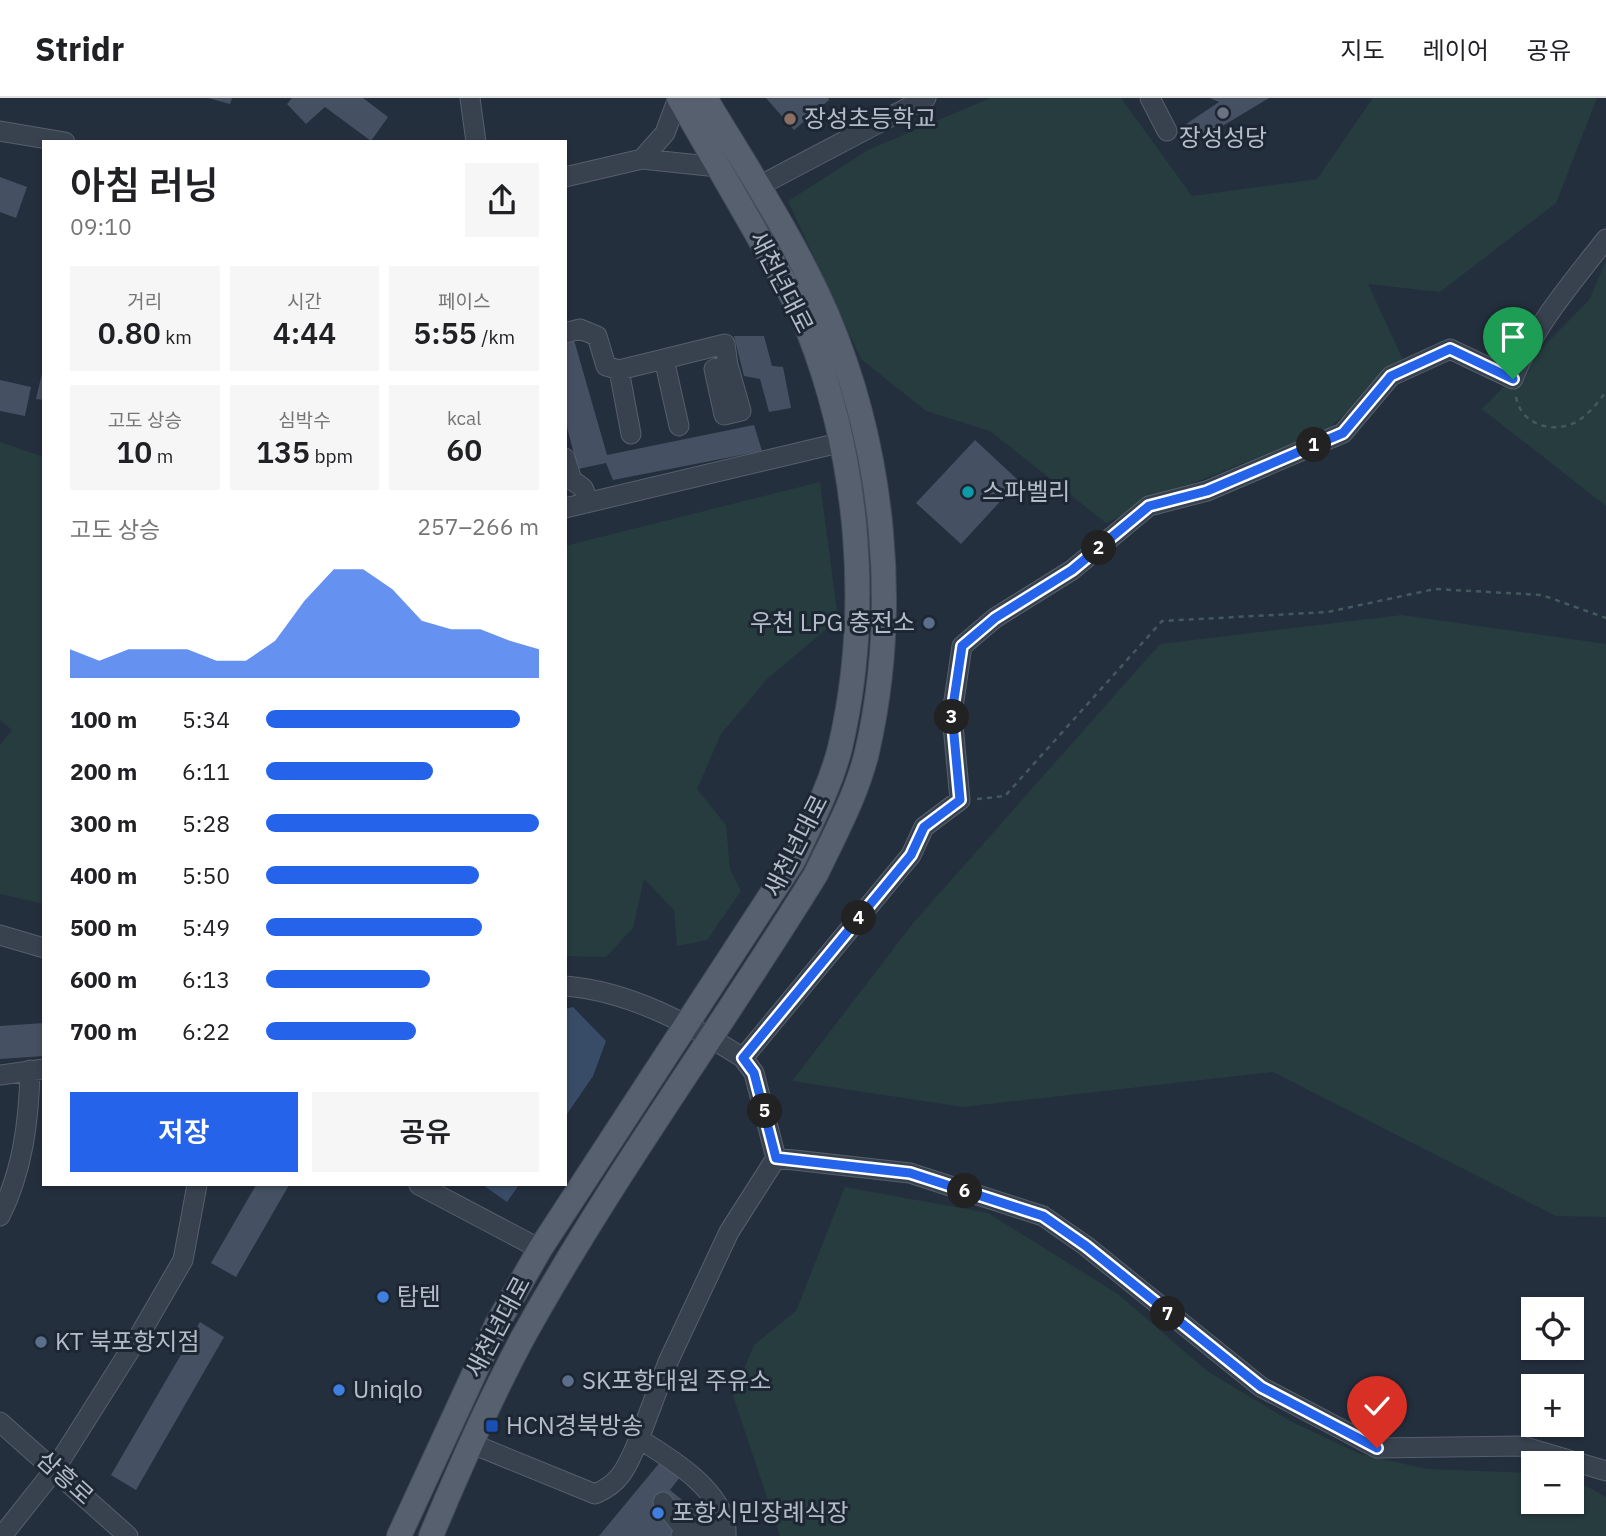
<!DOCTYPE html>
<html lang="ko">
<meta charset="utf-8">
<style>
:root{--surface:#fff;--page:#f6f6f6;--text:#202124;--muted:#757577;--line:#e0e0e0;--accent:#2563eb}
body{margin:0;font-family:"IBM Plex Sans","Noto Sans KR",sans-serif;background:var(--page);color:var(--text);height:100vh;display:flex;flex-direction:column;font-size:26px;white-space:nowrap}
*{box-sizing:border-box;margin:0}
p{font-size:23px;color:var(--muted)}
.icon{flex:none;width:38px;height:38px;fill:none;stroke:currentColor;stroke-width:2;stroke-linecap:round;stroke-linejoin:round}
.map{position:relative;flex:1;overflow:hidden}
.side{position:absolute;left:42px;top:42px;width:525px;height:1046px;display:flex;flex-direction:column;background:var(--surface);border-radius:0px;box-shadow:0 2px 5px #0004}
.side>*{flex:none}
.controls{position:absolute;left:1521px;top:1199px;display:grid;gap:14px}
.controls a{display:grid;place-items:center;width:63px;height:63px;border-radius:0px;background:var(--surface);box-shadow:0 2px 5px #0004;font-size:35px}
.pin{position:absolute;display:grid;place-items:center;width:60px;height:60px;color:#fff;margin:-72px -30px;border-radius:50% 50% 50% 0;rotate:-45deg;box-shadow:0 0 7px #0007}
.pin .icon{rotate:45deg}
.km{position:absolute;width:35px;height:35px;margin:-18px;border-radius:50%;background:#222;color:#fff;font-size:19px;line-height:35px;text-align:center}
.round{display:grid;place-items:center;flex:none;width:74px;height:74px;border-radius:0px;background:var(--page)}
.overview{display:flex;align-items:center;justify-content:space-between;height:119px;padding:0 28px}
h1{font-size:38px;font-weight:600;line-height:52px}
.stats{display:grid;grid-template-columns:repeat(3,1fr);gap:10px;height:119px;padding:7px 28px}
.stats div{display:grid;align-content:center;border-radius:0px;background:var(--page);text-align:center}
.stats b{font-size:30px;font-weight:600}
.stats small{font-size:19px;font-weight:400}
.stats p{font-size:19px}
.chart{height:196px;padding:14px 28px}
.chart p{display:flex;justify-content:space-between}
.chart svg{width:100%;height:126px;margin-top:7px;fill:var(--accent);opacity:.7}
.primary-button{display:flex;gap:14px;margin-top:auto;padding:14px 28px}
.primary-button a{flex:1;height:80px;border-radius:0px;background:var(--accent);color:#fff;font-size:28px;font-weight:600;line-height:80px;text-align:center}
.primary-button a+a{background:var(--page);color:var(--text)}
ul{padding:0 28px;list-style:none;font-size:23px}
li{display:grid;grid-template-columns:112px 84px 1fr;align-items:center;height:52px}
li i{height:18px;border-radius:9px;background:var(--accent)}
header{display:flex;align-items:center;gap:42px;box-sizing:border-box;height:98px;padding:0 35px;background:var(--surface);border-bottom:2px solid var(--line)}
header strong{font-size:33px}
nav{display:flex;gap:38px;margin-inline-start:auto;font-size:24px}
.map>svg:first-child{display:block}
</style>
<header>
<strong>Stridr</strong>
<nav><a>지도</a><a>레이어</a><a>공유</a></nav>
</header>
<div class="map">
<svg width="1606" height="1438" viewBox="0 0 1606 1438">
<rect width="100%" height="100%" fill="#242f3e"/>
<path fill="#263c3f" d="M 990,0 L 1121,0 L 1192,98 L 1317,81 L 1373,0 L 1597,0 L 1556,105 L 1440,194 L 1368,186 L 1404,264 L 1328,331 L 1191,386 L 1106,425 L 990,333 L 926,313 L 861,261 L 788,103 L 868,52 Z
M 1606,163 L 1606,408 L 1482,311 L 1589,202 Z
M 0,344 L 44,359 L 44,806 L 0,796 L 0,647 L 12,632 L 0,622 Z
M 820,384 L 838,521 L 767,581 L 721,636 L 697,691 L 726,727 L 730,771 L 741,793 L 707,842 L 677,848 L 674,812 L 644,781 L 633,830 L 606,859 L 565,858 L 565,448 Z
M 1402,517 L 1606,546 L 1606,1119 L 1556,1118 L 1273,974 L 963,1009 L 792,983 L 914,824 L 1160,546 Z
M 845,1089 L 988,1115 L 1118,1196 L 1207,1273 L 1290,1323 L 1360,1356 L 1427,1371 L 1533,1375 L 1533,1404 L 1572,1404 L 1572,1380 L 1606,1399 L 1606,1438 L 780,1438 L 733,1298 L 754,1247 L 796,1213 Z"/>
<path fill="#394c67" d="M 573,909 L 606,943 L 593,978 L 565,1019 L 565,911 Z
M 483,1087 L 519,1087 L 507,1104 Z"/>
<path fill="#455162" d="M 208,0 L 232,0 L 230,6 Z
M 292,0 L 363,0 L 388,19 L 371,43 L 325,9 L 306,26 L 287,6 Z
M 766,0 L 828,0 L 829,2 L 794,32 Z
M 1210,0 L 1269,0 L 1196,44 L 1186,26 L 1219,4 Z
M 0,79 L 27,89 L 16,120 L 0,114 Z
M 734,238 L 764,238 L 772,268 L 783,269 L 791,310 L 769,314 L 760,281 L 744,278 Z
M 574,242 L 607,357 L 754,327 L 762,353 L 613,382 L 606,365 L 578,371 L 565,322 L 565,245 Z
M 43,271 L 44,272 L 44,302 L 36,301 Z
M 0,282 L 31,289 L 25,318 L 0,313 Z
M 975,342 L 1019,383 L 961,446 L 916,405 Z
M 44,925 L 44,958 L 0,961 L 0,928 Z
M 256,1087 L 289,1087 L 236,1179 L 211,1165 Z
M 200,1224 L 224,1239 L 136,1392 L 111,1377 Z
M 661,1363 L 680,1379 L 670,1392 L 726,1438 L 599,1438 Z"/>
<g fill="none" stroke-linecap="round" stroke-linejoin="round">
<g stroke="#565f6c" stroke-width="21">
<path id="minor" d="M 470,0 L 476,44
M 1150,0 L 1167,33
M 0,33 L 65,44
M 642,61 L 665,35 L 678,0
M 565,79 L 642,61 L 718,69
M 759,88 L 926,0
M 565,235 L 580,231 L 597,238 L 606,268 L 619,272 L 631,336
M 664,261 L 725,246 L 728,267 L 714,271 L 724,317 L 741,313 L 728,267
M 619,272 L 664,261 L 679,328
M 565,360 L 572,382 L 583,390 L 589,404
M 565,410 L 839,345
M 0,837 L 44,850
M 565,888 C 629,893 690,926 743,960 L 911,757 L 924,729 L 960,702 L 952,616 L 962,548 L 995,520 L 1072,472 L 1149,408 L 1207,393 L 1343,335 L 1391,278 L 1450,251 L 1513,281 C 1531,232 1574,182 1606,141
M 743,960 L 754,975 L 776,1060 L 910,1075 L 1043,1118 L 1086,1148 L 1261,1289 L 1377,1350 L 1522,1348 L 1606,1373
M 0,977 L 44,971
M 419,1087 L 540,1151
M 0,1118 C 23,1072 29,1022 30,972
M 0,1324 L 128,1438
M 639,1341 L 668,1264 L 729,1134 L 776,1060
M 470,1345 L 595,1396 C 622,1385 628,1366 639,1341 C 670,1360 729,1395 726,1438
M 663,1404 L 685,1433
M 2,1438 L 55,1371 L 139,1238 L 183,1162 L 197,1087
M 681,1438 L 685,1433 L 712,1431 L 723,1438"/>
</g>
<g stroke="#414a57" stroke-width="26">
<path id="major" d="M 399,1438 L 497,1226 L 540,1151 L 793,763 C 810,727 830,689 840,650 C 872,514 859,362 808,232 C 795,199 775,169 758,138 C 732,92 705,46 679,0
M 431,1438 C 459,1371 488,1305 522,1241 C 611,1080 720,932 816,776 C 835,736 857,696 867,654 C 900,510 884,351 827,217 C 794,141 747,70 705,0"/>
</g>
<path stroke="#44595c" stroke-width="2.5" stroke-dasharray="5 5" stroke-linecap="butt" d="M 1516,299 C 1521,327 1554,337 1578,323 C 1589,316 1598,304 1606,294
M 977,701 L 1005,698 L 1162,523 L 1328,514 L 1435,491 L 1542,497 L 1606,520"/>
<use href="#minor" stroke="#38414e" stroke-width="19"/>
<use href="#major" stroke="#56606e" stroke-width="24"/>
</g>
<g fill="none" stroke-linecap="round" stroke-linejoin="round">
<g stroke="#fff" stroke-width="14">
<path id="route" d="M 1377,1350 L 1261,1289 L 1086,1148 L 1043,1118 L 910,1075 L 776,1060 L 754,975 L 743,960 L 911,757 L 924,729 L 960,702 L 952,615 L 962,548 L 995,520 L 1072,472 L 1149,408 L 1207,393 L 1343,335 L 1391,278 L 1450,251 L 1513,281"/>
</g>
<use href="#route" stroke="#2563eb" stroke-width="9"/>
</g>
<circle fill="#6b7280" stroke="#1d2633" stroke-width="2.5" cx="1223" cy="15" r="7"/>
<circle fill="#8d6e63" stroke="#1d2633" stroke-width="2.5" cx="790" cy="21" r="7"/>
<circle fill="#0f9aa8" stroke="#1d2633" stroke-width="2.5" cx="968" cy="394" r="7"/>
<g fill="#5c6f8a" stroke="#1d2633" stroke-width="2.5">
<circle cx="929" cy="525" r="7"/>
<circle cx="41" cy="1244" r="7"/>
<circle cx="568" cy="1283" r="7"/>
</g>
<g fill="#3f7fe0" stroke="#1d2633" stroke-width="2.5">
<circle cx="383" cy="1199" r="7"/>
<circle cx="339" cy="1292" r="7"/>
<circle cx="658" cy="1415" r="7"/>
</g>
<rect fill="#1a4fb4" stroke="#1d2633" stroke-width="2.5" x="485" y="1321" width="14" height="14" rx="3.5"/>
<g text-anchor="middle" stroke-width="6" stroke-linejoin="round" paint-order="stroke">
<g font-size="24" fill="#b4bcc9" stroke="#1d2633" text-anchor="start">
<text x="804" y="29">장성초등학교</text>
<text x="1223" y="48" text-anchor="middle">장성성당</text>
<text x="982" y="402">스파벨리</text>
<text x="915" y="533" text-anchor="end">우천 LPG 충전소</text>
<text x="397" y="1207">탑텐</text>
<text x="55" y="1252">KT 북포항지점</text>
<text x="582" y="1291">SK포항대원 주유소</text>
<text x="353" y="1300">Uniqlo</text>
<text x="506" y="1336">HCN경북방송</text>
<text x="672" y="1423">포항시민장례식장</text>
</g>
<g font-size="24" fill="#b4bcc9" stroke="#1d2633">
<text transform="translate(781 184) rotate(63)" y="8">새천년대로</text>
<text transform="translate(796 748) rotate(-63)" y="8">새천년대로</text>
<text transform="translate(498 1229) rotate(-62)" y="8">새천년대로</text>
<text transform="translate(65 1380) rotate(42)" y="8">삼흥로</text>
</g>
</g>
</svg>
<div class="controls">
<a><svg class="icon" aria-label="locate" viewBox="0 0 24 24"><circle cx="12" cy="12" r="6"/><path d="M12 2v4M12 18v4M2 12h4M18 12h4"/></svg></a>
<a>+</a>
<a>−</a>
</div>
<div class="pin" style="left:1513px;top:281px;background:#1e9e55"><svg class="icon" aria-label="arrive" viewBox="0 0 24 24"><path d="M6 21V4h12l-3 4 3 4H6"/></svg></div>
<div class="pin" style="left:1377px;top:1350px;background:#d93025"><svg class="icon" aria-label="check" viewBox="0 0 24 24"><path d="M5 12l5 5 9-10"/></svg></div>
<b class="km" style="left:1314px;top:347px">1</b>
<b class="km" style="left:1099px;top:450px">2</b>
<b class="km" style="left:952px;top:619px">3</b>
<b class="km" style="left:859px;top:820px">4</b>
<b class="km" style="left:765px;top:1013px">5</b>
<b class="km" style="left:965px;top:1093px">6</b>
<b class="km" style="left:1168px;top:1216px">7</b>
<section class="side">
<div class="overview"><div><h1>아침 러닝</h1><p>09:10</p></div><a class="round"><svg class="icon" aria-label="share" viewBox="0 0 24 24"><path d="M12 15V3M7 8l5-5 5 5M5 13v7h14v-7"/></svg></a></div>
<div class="stats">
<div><p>거리</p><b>0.80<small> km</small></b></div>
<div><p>시간</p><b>4:44</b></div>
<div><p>페이스</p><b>5:55<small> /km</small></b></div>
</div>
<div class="stats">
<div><p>고도 상승</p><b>10<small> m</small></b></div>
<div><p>심박수</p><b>135<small> bpm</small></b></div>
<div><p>kcal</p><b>60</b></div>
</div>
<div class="chart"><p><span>고도 상승</span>257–266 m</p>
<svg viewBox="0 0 160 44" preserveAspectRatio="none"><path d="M0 44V34L10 38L20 34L30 34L40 34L50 38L60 38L70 31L80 17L90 6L100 6L110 13L120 24L130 27L140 27L150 31L160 34V44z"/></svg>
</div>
<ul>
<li><b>100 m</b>5:34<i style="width:93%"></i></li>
<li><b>200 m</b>6:11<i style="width:61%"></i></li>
<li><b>300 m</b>5:28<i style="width:100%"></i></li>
<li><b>400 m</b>5:50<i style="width:78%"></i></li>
<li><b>500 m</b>5:49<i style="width:79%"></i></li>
<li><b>600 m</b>6:13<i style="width:60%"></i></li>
<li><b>700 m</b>6:22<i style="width:55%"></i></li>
</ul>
<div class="primary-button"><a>저장</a><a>공유</a></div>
</section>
</div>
